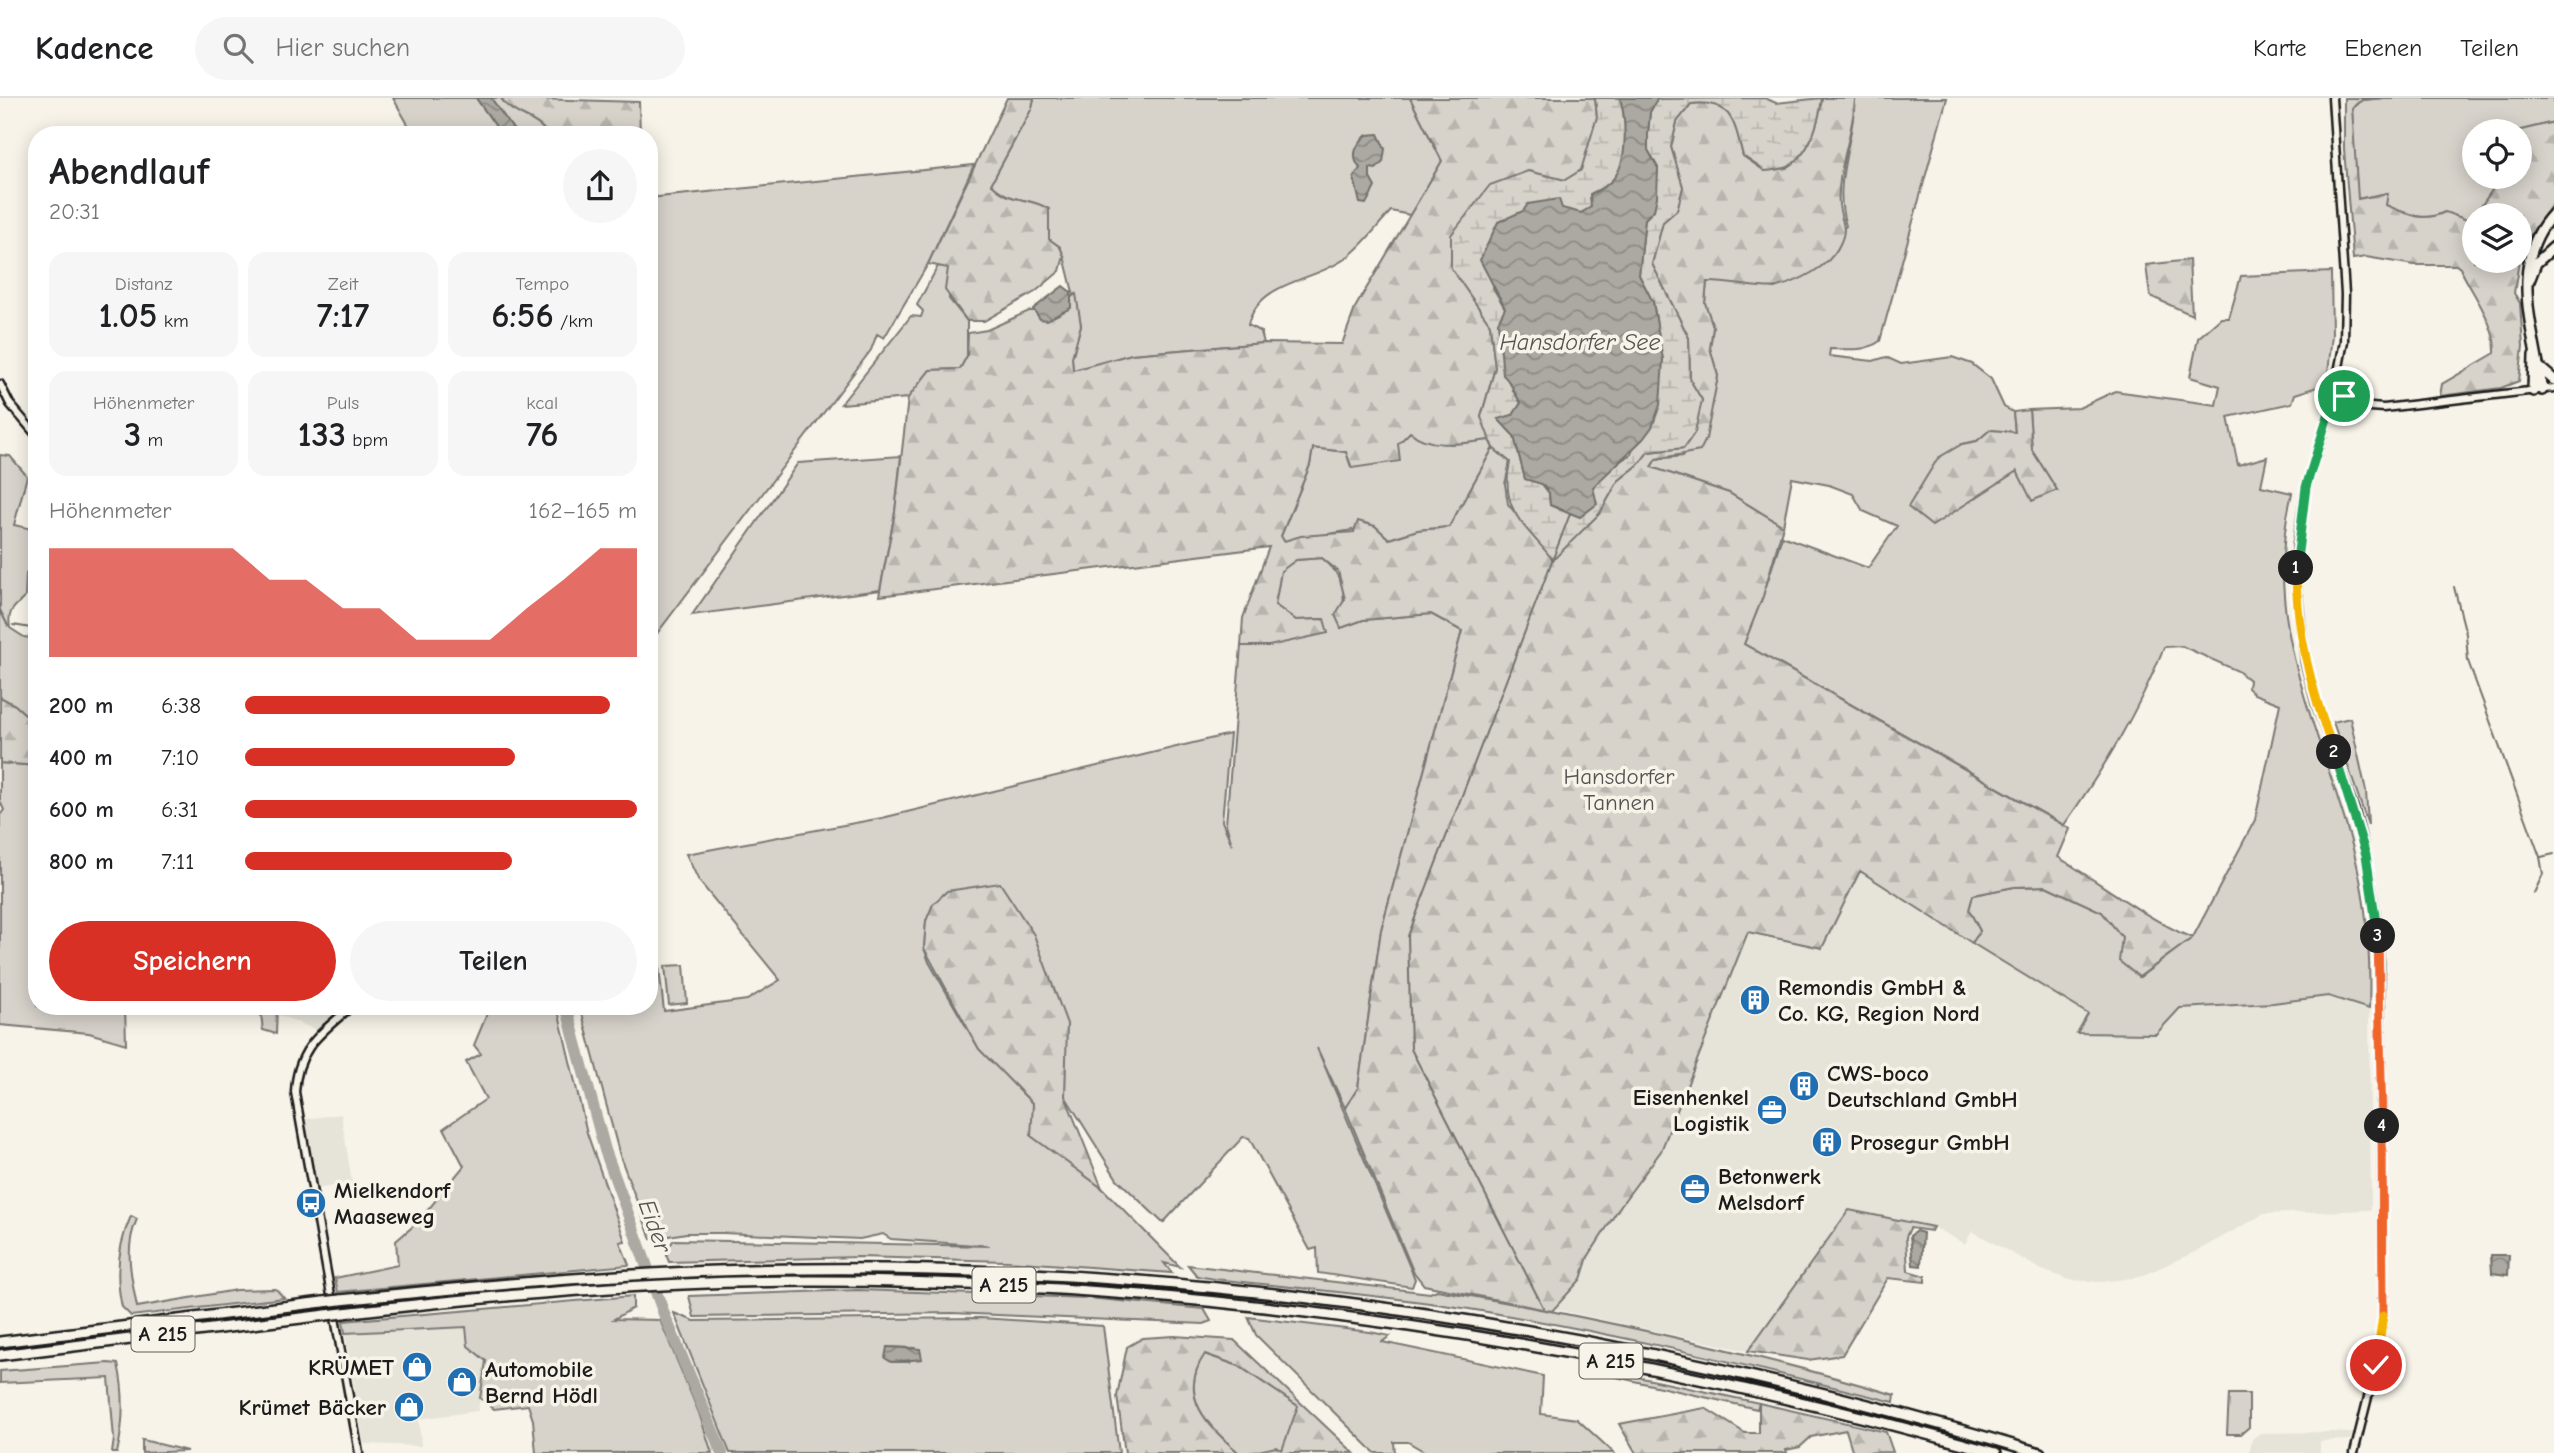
<!DOCTYPE html>
<html lang="de">
<meta charset="utf-8">
<style>
:root{--surface:#fff;--page:#f6f6f6;--text:#202124;--muted:#757577;--line:#e0e0e0;--accent:#d93025}
body{margin:0;font-family:"Comic Neue",sans-serif;background:var(--page);color:var(--text);height:100vh;display:flex;flex-direction:column;font-size:26px;white-space:nowrap}
*{box-sizing:border-box;margin:0}
p{font-size:23px;color:var(--muted)}
.icon{flex:none;width:38px;height:38px;fill:none;stroke:currentColor;stroke-width:2;stroke-linecap:round;stroke-linejoin:round}
.map{position:relative;flex:1;overflow:hidden}
.panel{position:absolute;left:28px;top:28px;width:630px;height:889px;display:flex;flex-direction:column;background:var(--surface);border-radius:28px;box-shadow:0 4px 18px #0003}
.panel>*{flex:none}
.buttons{position:absolute;left:2462px;top:21px;display:grid;gap:14px}
.buttons a{display:grid;place-items:center;width:70px;height:70px;border-radius:50%;background:var(--surface);box-shadow:0 4px 18px #0003;font-size:35px}
.pin{position:absolute;display:grid;place-items:center;width:60px;height:60px;color:#fff;margin:-30px;border:4px solid #fff;border-radius:50%;box-shadow:0 2px 7px #0007}
.km{position:absolute;width:35px;height:35px;margin:-18px;border-radius:50%;background:#222;color:#fff;font-size:19px;line-height:35px;text-align:center}
.round{display:grid;place-items:center;flex:none;width:74px;height:74px;border-radius:37px;background:var(--page)}
.overview{display:flex;align-items:center;justify-content:space-between;height:119px;padding:0 21px}
h1{font-size:38px;font-weight:600;line-height:52px}
.figures{display:grid;grid-template-columns:repeat(3,1fr);gap:10px;height:119px;padding:7px 21px}
.figures div{display:grid;align-content:center;border-radius:18px;background:var(--page);text-align:center}
.figures b{font-size:35px;font-weight:600}
.figures small{font-size:19px;font-weight:400}
.figures p{font-size:19px}
.chart{height:196px;padding:14px 21px}
.chart p{display:flex;justify-content:space-between}
.chart svg{width:100%;height:126px;margin-top:7px;fill:var(--accent);opacity:.7}
.cta{display:flex;gap:14px;margin-top:auto;padding:14px 21px}
.cta a{flex:1;height:80px;border-radius:42px;background:var(--accent);color:#fff;font-size:28px;font-weight:600;line-height:80px;text-align:center}
.cta a+a{background:var(--page);color:var(--text)}
ul{padding:0 21px;list-style:none;font-size:23px}
li{display:grid;grid-template-columns:112px 84px 1fr;align-items:center;height:52px}
li i{height:18px;border-radius:9px;background:var(--accent)}
header{display:flex;align-items:center;gap:42px;box-sizing:border-box;height:98px;padding:0 35px;background:var(--surface);border-bottom:2px solid var(--line)}
header strong{font-size:33px}
nav{display:flex;gap:38px;margin-inline-start:auto;font-size:24px}
.search{width:490px;height:63px;background:var(--page);display:flex;align-items:center;gap:18px;box-sizing:border-box;padding:0 24px;border-radius:38px;color:var(--muted);font-size:26px}
.map>svg:first-child{display:block}
</style>
<header>
<strong>Kadence</strong>
<div class="search"><svg class="icon" aria-label="search" viewBox="0 0 24 24"><circle cx="10" cy="10" r="6"/><path d="M15 15l6 6"/></svg>Hier suchen</div>
<nav><a>Karte</a><a>Ebenen</a><a>Teilen</a></nav>
</header>
<div class="map">
<svg width="2554" height="1355" viewBox="0 0 2554 1355">
<defs>
<pattern id="forest-firs" width="22" height="20" patternUnits="userSpaceOnUse" patternTransform="scale(1.75)"><rect width="22" height="20" fill="#d7d3cb"/><path d="M5 1l3.5 6h-7zM16 11l3.5 6h-7z" fill="#b8b5ae"/></pattern>
<pattern id="wetland-marsh" width="20" height="14" patternUnits="userSpaceOnUse" patternTransform="scale(1.75)"><rect width="20" height="14" fill="#d7d3cb"/><path d="M1 5h8M5 5V1M11 12h8M15 12V8" fill="none" stroke="#b8b5ae"/></pattern>
<pattern id="water-waves" width="16" height="10" patternUnits="userSpaceOnUse" patternTransform="scale(1.75)"><rect width="16" height="10" fill="#aca9a2"/><path d="M0 5q4-4 8 0t8 0" fill="none" stroke="#8b8983"/></pattern>
</defs>
<rect width="100%" height="100%" fill="#f7f3e8"/>
<filter id="ink" filterUnits="userSpaceOnUse"><feTurbulence type="fractalNoise" baseFrequency=".0143" numOctaves="2"/><feDisplacementMap in="SourceGraphic" scale="14" xChannelSelector="R" yChannelSelector="G"/><feConvolveMatrix kernelMatrix="1 2 1 2 8 2 1 2 1" color-interpolation-filters="sRGB"/></filter>
<g filter="url(#ink)">
<path fill="#e6e3d9" d="M 1860,773 L 2089,916 L 2078,935 L 2156,936 L 2180,910 L 2273,905 L 2328,898 L 2369,911 L 2371,1112 L 2264,1116 L 2197,1153 L 2139,1179 L 2102,1184 L 2070,1182 L 2042,1172 L 1972,1133 L 1965,1146 L 1933,1129 L 1849,1112 L 1748,1253 L 1554,1211 L 1581,1181 L 1588,1159 L 1621,1107 L 1661,1053 L 1748,833 Z
M 277,908 L 325,908 L 337,917 L 319,933 L 277,916 Z
M 341,1016 L 352,1084 L 317,1091 L 305,1021 Z
M 466,1229 L 468,1248 L 486,1263 L 478,1313 L 419,1321 L 421,1348 L 364,1346 L 345,1235 Z
M 2325,1334 L 2352,1335 L 2350,1342 L 2320,1343 L 2320,1355 L 2249,1355 L 2252,1341 L 2260,1335 Z"/>
<path fill="#d7d3cb" stroke="#7a7874" stroke-width="2" fill-rule="evenodd" d="M 393,0 L 476,0 L 502,37 L 414,37 Z
M 491,0 L 501,0 C 512,19 537,18 548,37 L 517,37 Z
M 1034,0 L 1410,0 L 1442,63 L 1410,117 L 1391,113 C 1377,128 1363,148 1346,160 C 1314,184 1259,182 1248,227 L 1261,234 L 1264,245 L 1132,256 L 1073,273 L 1072,260 L 1081,227 L 1064,158 L 1060,149 L 1049,141 L 1049,111 C 1025,97 1013,107 991,86 L 1032,10 Z
M 1855,0 L 1947,0 L 1880,243 C 1865,254 1849,251 1830,251 L 1829,258 L 1873,263 L 1886,259 L 1901,266 L 1952,259 L 1972,266 L 1991,281 L 2004,309 L 2013,314 L 2015,334 L 1990,332 L 1977,343 L 1962,346 L 2057,392 L 2032,352 L 2029,312 L 2079,310 L 2115,293 L 2216,307 L 2220,288 L 2190,279 L 2198,240 L 2221,220 L 2229,220 L 2241,178 L 2331,174 L 2332,236 L 2327,286 L 2295,296 L 2292,305 L 2228,319 L 2238,367 L 2267,359 L 2261,388 L 2292,395 C 2260,525 2319,626 2352,747 C 2367,801 2371,856 2369,911 L 2328,898 L 2273,905 L 2180,910 L 2156,936 L 2077,935 L 2088,916 L 1972,845 L 1980,833 L 1969,812 L 1973,797 L 2014,789 L 2046,788 L 2102,814 L 2122,839 L 2140,879 L 2193,839 L 2255,722 L 2280,606 L 2254,596 L 2248,590 L 2249,582 L 2238,573 L 2182,548 L 2164,549 C 2138,614 2104,670 2064,727 L 1744,546 L 1763,498 L 1782,438 L 1868,470 L 1897,428 L 1863,413 L 1853,396 L 1829,387 L 1792,380 L 1783,428 L 1729,395 L 1651,369 L 1656,361 L 1683,358 L 1712,306 L 1718,278 L 1710,250 L 1713,229 L 1705,205 L 1707,183 L 1731,183 L 1775,190 L 1846,128 C 1832,84 1854,44 1855,0 Z
M 2384,0 L 2554,0 L 2554,24 L 2517,33 L 2474,33 L 2474,79 L 2499,79 C 2493,94 2482,106 2474,119 L 2467,122 L 2445,114 C 2423,125 2407,115 2385,107 L 2387,95 L 2357,101 L 2352,10 L 2362,2 Z
M 974,67 L 928,166 L 884,240 L 877,236 L 871,252 L 649,546 L 649,100 Z
M 938,168 L 949,169 L 949,201 L 967,223 L 967,258 L 960,271 L 930,272 L 908,300 L 841,306 L 911,218 L 921,219 L 923,213 L 917,207 Z
M 1410,334 L 1451,346 L 1489,342 L 1493,350 L 1449,429 L 1418,432 L 1389,441 L 1375,428 L 1283,444 L 1281,438 L 1310,367 L 1313,350 L 1346,354 L 1351,369 L 1398,346 Z
M 0,357 L 10,358 L 27,378 L 14,427 L 37,432 L 37,466 L 26,476 L 25,499 C 14,510 7,512 10,530 L 24,539 L 37,541 L 37,627 L 15,607 L 0,599 Z
M 901,358 L 895,414 L 880,492 L 692,517 L 798,365 Z
M 1322,460 C 1348,481 1345,499 1341,530 L 1363,522 L 1431,516 L 1462,533 L 1381,832 L 1358,990 L 1345,1010 L 1317,950 L 1415,1181 L 1412,1189 L 1318,1175 L 1317,1150 L 1310,1152 L 1249,1040 L 1243,1039 L 1163,1125 L 1117,1081 L 1065,998 L 1066,926 L 926,823 L 924,850 L 929,864 L 979,951 L 1033,1006 L 1085,1077 L 1102,1090 L 1180,1169 L 1164,1165 L 1172,1175 L 1007,1163 L 859,1159 L 669,1164 C 664,1154 667,1150 674,1142 L 990,1148 L 891,1141 L 883,1136 L 860,1141 L 723,1135 L 686,1135 L 651,1141 L 620,1058 L 580,908 L 649,908 L 649,782 L 664,913 L 747,902 L 780,882 L 699,783 L 686,756 L 882,720 L 1230,636 L 1222,723 L 1232,747 L 1226,726 L 1241,548 L 1269,548 L 1324,521 L 1296,522 L 1275,507 L 1281,472 L 1296,462 Z
M 2350,620 L 2366,693 L 2368,727 L 2333,624 Z
M 0,665 L 37,668 L 37,908 L 125,908 L 126,946 L 89,935 L 0,927 L 0,717 L 4,712 L 0,703 Z
M 684,867 L 687,905 L 669,907 L 665,868 Z
M 260,908 L 277,908 L 276,936 L 263,932 Z
M 483,908 L 557,908 L 587,1035 L 625,1143 L 620,1144 L 629,1167 L 338,1194 L 335,1180 L 398,1167 L 396,1143 L 418,1124 L 464,1068 L 444,1030 L 486,1001 L 466,964 L 481,956 L 474,947 L 487,916 Z
M 131,1118 L 137,1121 C 124,1150 131,1178 137,1209 L 236,1192 L 276,1191 L 284,1200 L 131,1218 L 122,1209 C 115,1178 118,1147 131,1118 Z
M 1188,1167 L 1430,1195 L 1437,1192 C 1592,1219 1745,1252 1895,1297 L 1894,1304 C 1743,1266 1591,1229 1437,1206 C 1364,1196 1289,1189 1215,1181 L 1197,1178 Z
M 858,1192 L 1088,1200 L 1204,1211 L 1211,1223 L 1204,1226 L 952,1215 L 694,1219 L 689,1198 Z
M 633,1198 L 633,1210 L 614,1221 L 660,1222 L 699,1315 L 712,1355 L 536,1355 L 533,1322 L 528,1307 L 494,1311 L 480,1300 L 486,1263 L 468,1248 L 466,1229 L 345,1235 L 343,1223 Z
M 674,1215 L 694,1223 L 981,1220 L 1103,1228 L 1119,1355 L 730,1355 ZM 887,1249 L 914,1250 L 909,1264 L 891,1264 Z
M 1248,1219 L 1370,1234 L 1390,1238 L 1382,1244 L 1543,1278 L 1541,1316 L 1577,1321 L 1614,1355 L 1427,1355 L 1408,1344 L 1394,1344 L 1395,1355 L 1375,1355 L 1256,1237 Z
M 1204,1256 L 1239,1268 L 1298,1308 L 1311,1355 L 1239,1355 C 1208,1328 1177,1299 1204,1256 Z
M 108,1265 L 118,1266 C 125,1296 124,1325 117,1355 L 112,1355 L 114,1341 L 109,1280 L 0,1285 L 0,1273 Z
M 1581,1267 L 1759,1305 L 1757,1311 L 1581,1271 Z
M 2229,1296 L 2249,1296 L 2249,1329 L 2241,1336 L 2227,1336 Z
M 142,1342 L 147,1343 L 187,1353 L 142,1355 Z"/>
<path fill="url(#forest-firs)" stroke="#7a7874" stroke-width="2" d="M 501,0 L 639,4 L 640,37 L 548,37 C 537,18 512,19 501,0 Z
M 1007,0 L 1034,0 L 1032,10 L 991,86 C 1013,107 1025,97 1049,111 L 1049,141 L 1060,149 L 1064,158 L 1060,173 L 1035,194 L 984,223 L 967,223 L 945,192 L 948,170 L 928,166 Z
M 1410,0 L 1595,0 L 1597,19 L 1582,72 L 1565,82 L 1528,73 L 1451,170 L 1490,226 L 1495,270 L 1481,319 L 1488,331 L 1489,342 C 1463,345 1431,352 1410,334 L 1398,346 L 1400,363 L 1352,370 L 1346,354 L 1313,350 L 1310,367 L 1281,438 L 1284,443 L 1301,438 L 1354,434 L 1358,423 L 1375,428 L 1389,441 L 1418,432 L 1449,429 L 1493,350 L 1510,364 L 1505,386 L 1508,406 L 1553,461 L 1600,415 L 1618,383 L 1638,367 L 1648,354 L 1684,350 L 1702,302 L 1690,282 L 1689,240 L 1652,166 L 1663,124 L 1677,112 L 1683,89 L 1671,49 L 1677,24 L 1691,6 C 1732,0 1735,26 1743,58 L 1765,73 C 1772,72 1782,72 1788,69 C 1810,56 1819,24 1822,0 L 1855,0 C 1854,35 1836,73 1839,107 C 1841,125 1849,129 1839,148 C 1829,169 1798,184 1777,189 C 1767,192 1725,183 1707,184 L 1705,205 L 1713,229 L 1710,250 L 1718,278 L 1706,341 L 1700,353 L 1656,361 L 1651,369 L 1729,395 L 1783,428 L 1763,498 L 1744,546 L 2070,731 L 2058,759 C 2102,786 2145,820 2192,840 L 2139,879 L 2119,863 L 2122,839 L 2102,814 L 2046,788 L 2014,789 L 1973,797 L 1969,812 L 1980,833 L 1972,845 L 1860,773 L 1822,850 L 1748,834 L 1661,1053 L 1621,1107 L 1588,1159 L 1581,1181 L 1552,1213 L 1424,1187 L 1413,1173 L 1345,1010 L 1358,990 L 1381,832 L 1462,533 L 1431,516 L 1363,522 L 1341,530 L 1335,517 L 1345,501 L 1338,473 L 1322,460 L 1296,462 L 1281,473 L 1275,507 L 1296,522 L 1324,521 L 1328,535 L 1269,548 L 1241,548 L 1243,520 L 1269,449 L 879,498 L 895,414 L 908,300 L 930,272 L 960,271 L 967,258 L 968,235 L 987,232 L 1029,213 L 1051,213 L 1076,196 L 1081,227 L 1072,259 L 1073,272 L 1132,256 L 1264,245 L 1342,246 L 1356,208 L 1442,63 Z
M 2344,0 L 2384,0 L 2362,2 L 2352,10 L 2358,101 L 2388,95 L 2386,107 C 2407,116 2423,125 2445,114 L 2467,122 L 2474,119 L 2474,163 L 2519,163 L 2514,195 L 2520,205 L 2523,248 L 2519,283 L 2501,290 L 2440,298 L 2442,286 L 2495,255 C 2496,225 2472,196 2460,170 L 2456,167 L 2414,167 L 2366,159 L 2353,161 L 2344,51 Z
M 2554,24 L 2554,104 L 2524,146 L 2520,160 L 2520,117 L 2476,117 C 2483,103 2493,94 2499,79 L 2520,79 L 2520,33 L 2517,33 Z
M 2189,162 L 2192,217 L 2150,198 L 2146,167 Z
M 2029,312 L 2032,352 L 2057,392 L 2032,403 L 2017,373 L 1932,428 L 1908,409 L 1938,360 L 1962,346 L 1977,343 L 1990,332 L 2015,334 L 2013,314 Z
M 0,599 L 15,607 L 37,627 L 37,668 L 0,665 Z
M 1000,785 L 1034,837 L 1067,926 L 1065,998 L 1102,1090 L 1031,1038 L 1033,1006 L 979,951 L 924,850 L 926,823 L 933,806 L 947,793 Z
M 1849,1112 L 1933,1129 L 1931,1133 L 1910,1130 L 1906,1139 L 1908,1173 L 1925,1178 L 1925,1184 L 1888,1180 L 1842,1257 L 1808,1262 L 1748,1253 Z
M 1174,1238 L 1234,1242 L 1354,1355 L 1249,1355 L 1276,1349 L 1282,1352 L 1298,1308 L 1239,1268 L 1205,1256 C 1176,1298 1208,1328 1239,1355 L 1125,1355 L 1117,1298 L 1127,1249 L 1143,1240 Z
M 1759,1305 L 1886,1334 L 1893,1354 L 1853,1355 L 1846,1332 L 1811,1339 L 1800,1349 L 1786,1352 L 1787,1355 L 1636,1355 L 1619,1326 L 1705,1310 L 1745,1335 L 1759,1335 Z"/>
<path fill="url(#wetland-marsh)" stroke="#7a7874" stroke-width="2" d="M 1595,0 L 1620,0 C 1626,20 1628,59 1617,77 C 1610,87 1600,91 1590,96 L 1592,109 L 1581,115 C 1551,108 1526,112 1498,124 L 1493,190 L 1505,210 L 1513,293 L 1521,305 L 1513,317 L 1499,321 L 1514,338 L 1525,381 L 1542,386 L 1549,395 L 1550,407 L 1570,416 L 1609,371 L 1631,356 L 1663,262 L 1653,204 L 1639,177 L 1645,121 L 1654,112 L 1658,70 L 1648,52 L 1648,36 L 1650,14 L 1657,1 L 1765,0 L 1776,5 L 1822,0 C 1819,24 1810,56 1788,69 C 1782,72 1772,72 1765,73 L 1743,58 C 1735,26 1732,0 1691,6 L 1677,24 L 1671,49 L 1683,89 L 1677,112 L 1663,124 L 1652,166 L 1689,240 L 1690,282 L 1702,302 L 1695,334 L 1684,350 L 1648,354 L 1638,367 L 1618,383 L 1600,415 L 1553,462 C 1525,427 1499,412 1510,364 L 1493,350 L 1481,319 L 1495,270 L 1490,226 L 1451,170 L 1451,137 L 1490,87 L 1528,73 L 1565,82 L 1581,72 L 1597,19 Z"/>
<path fill="url(#water-waves)" stroke="#72716c" stroke-width="2" d="M 476,0 L 491,0 L 517,37 L 502,37 Z
M 1620,0 L 1658,0 L 1650,14 L 1648,36 L 1648,52 L 1658,70 L 1657,99 L 1654,112 L 1645,121 L 1639,177 L 1653,204 L 1663,262 L 1660,307 L 1652,329 L 1643,341 L 1593,389 L 1597,406 L 1580,419 L 1550,407 L 1549,395 L 1542,386 L 1525,381 L 1514,338 L 1498,321 L 1513,317 L 1521,305 C 1514,295 1512,285 1503,277 L 1498,224 L 1505,210 L 1480,162 L 1498,124 L 1523,113 L 1528,106 L 1559,101 L 1562,110 L 1581,115 L 1591,109 L 1590,97 C 1600,91 1610,87 1616,77 C 1628,59 1626,20 1620,0 Z
M 1378,36 L 1385,51 L 1383,64 L 1376,71 L 1370,70 L 1370,80 L 1375,89 L 1366,106 L 1360,105 L 1354,80 L 1360,70 C 1350,58 1356,46 1367,37 Z
M 1063,188 L 1071,194 L 1071,210 L 1047,222 L 1040,221 L 1033,211 Z
M 1916,1133 L 1923,1135 L 1921,1168 L 1913,1167 L 1910,1138 Z
M 2491,1157 L 2509,1157 L 2508,1177 L 2492,1175 Z
M 887,1249 L 920,1251 L 922,1261 L 891,1264 L 885,1260 Z"/>
<g fill="none" stroke-linecap="round" stroke-linejoin="round">
<path stroke="#72716c" stroke-width="2" d="M 2454,489 L 2466,536 L 2468,563 L 2540,759 L 2543,776 L 2534,795
M 0,512 L 8,528
M 13,527 L 37,531
M 2541,759 L 2554,756
M 1543,1209 L 1411,951 L 1408,838 L 1570,416"/>
<path stroke="#aca9a2" stroke-width="12" d="M 566,908 L 605,1052 L 664,1216 L 722,1355"/>
<g stroke="#1c1c1c" stroke-width="11">
<path id="minor" d="M 2332,0 L 2345,196 L 2344,243 L 2332,306 L 2306,389 L 2297,447 L 2296,481 L 2305,564 L 2316,606 L 2355,713 L 2366,757 L 2376,819 L 2380,864 L 2383,1219 L 2376,1267 L 2354,1355
M 0,286 L 10,306 L 37,338
M 2335,295 L 2361,308
M 2332,306 L 2384,310 L 2554,290
M 352,908 C 321,935 297,950 295,994 L 359,1355"/>
</g>
<g stroke="#1c1c1c" stroke-width="14">
<path id="highway" d="M 2529,183 L 2536,165 L 2554,149
M 2540,270 L 2554,282
M 2542,292 C 2535,233 2506,165 2554,115
M 2533,293 L 2534,257
M 340,1202 C 495,1186 650,1172 805,1171 C 1222,1167 1641,1235 2040,1355
M 343,1215 C 498,1197 655,1183 812,1183 C 1213,1183 1610,1246 1996,1355
M 0,1244 L 323,1204
M 0,1257 L 326,1217"/>
</g>
<use href="#minor" stroke="#f7f3e8" stroke-width="6"/>
<use href="#highway" stroke="#f7f3e8" stroke-width="9"/>
<g stroke="#1c1c1c" stroke-width="14" stroke-linecap="butt">
<path id="highway-bridge" d="M 323,1204 L 340,1202
M 326,1217 L 343,1215"/>
</g>
<use href="#highway-bridge" stroke="#f7f3e8" stroke-width="9"/>
</g>
</g>
<g fill="none" stroke-linecap="round" stroke-linejoin="round" filter="url(#ink)">
<g stroke="#fff" stroke-width="14">
<path id="split-1" d="M 2296,470 L 2306,389 L 2335,295 L 2344,298"/>
</g>
<g stroke="#fff" stroke-width="14">
<path id="split-2" d="M 2296,470 C 2296,535 2312,594 2334,654"/>
</g>
<g stroke="#fff" stroke-width="14">
<path id="split-3" d="M 2334,654 L 2366,757 L 2378,838"/>
</g>
<g stroke="#fff" stroke-width="14">
<path id="split-4" d="M 2378,838 L 2382,1028"/>
</g>
<g stroke="#fff" stroke-width="14">
<path id="split-5" d="M 2382,1028 L 2383,1218"/>
</g>
<g stroke="#fff" stroke-width="14">
<path id="split-6" d="M 2376,1267 L 2383,1218"/>
</g>
<use href="#split-1" stroke="#22a559" stroke-width="9"/>
<use href="#split-2" stroke="#f5b400" stroke-width="9"/>
<use href="#split-3" stroke="#22a559" stroke-width="9"/>
<use href="#split-4" stroke="#f0652b" stroke-width="9"/>
<use href="#split-5" stroke="#f0652b" stroke-width="9"/>
<use href="#split-6" stroke="#f5b400" stroke-width="9"/>
</g>
<defs>
<g id="building-disc" transform="scale(1.575)"><circle r="9.5" fill="#1f6fb2" stroke="#f7f3e8"/><path d="M-4-6H4V6H1V3H-1V6H-4ZM-2.5-4.3h1.7v1.8h-1.7ZM.8-4.3h1.7v1.8H.8ZM-2.5-1h1.7V.8h-1.7ZM.8-1h1.7V.8H.8Z" fill="#fff"/></g>
<g id="office-disc" transform="scale(1.575)"><circle r="9.5" fill="#1f6fb2" stroke="#f7f3e8"/><path d="M-6-3h4V-5.5h4V-3h4V5H-6ZM-1-4.5V-3h2v-1.5ZM-6 0V1H6V0Z" fill="#fff"/></g>
<g id="bus-disc" transform="scale(1.575)"><circle r="9.5" fill="#1f6fb2" stroke="#f7f3e8"/><path d="M-5-6H5V4H4V6H2V4H-2V6H-4V4H-5ZM-3.5-4V0h7V-4ZM-3.5 1.2v1.5H-2V1.2ZM2 1.2v1.5H3.5V1.2Z" fill="#fff"/></g>
<g id="shop-disc" transform="scale(1.575)"><circle r="9.5" fill="#1f6fb2" stroke="#f7f3e8"/><path d="M-5-2.5h2.3a2.7 3.5 0 0 1 5.4 0H5L5.5 6h-11ZM-1.5-2.5h3a1.5 2.3 0 0 0-3 0Z" fill="#fff"/></g>
</defs>
<g fill-rule="evenodd">
<use href="#building-disc" x="1755" y="902"/>
<use href="#building-disc" x="1804" y="988"/>
<use href="#office-disc" x="1772" y="1012"/>
<use href="#building-disc" x="1827" y="1044"/>
<use href="#office-disc" x="1695" y="1091"/>
<use href="#bus-disc" x="311" y="1105"/>
<use href="#shop-disc" x="417" y="1269"/>
<use href="#shop-disc" x="462" y="1284"/>
<use href="#shop-disc" x="409" y="1309"/>
</g>
<g text-anchor="middle" stroke-width="7" stroke-linejoin="round" paint-order="stroke">
<g fill="#f7f3e8" stroke="#5e5c59" stroke-width="2">
<rect x="972.5" y="1169.5" width="63" height="35" rx="5"/>
<rect x="131.5" y="1218.5" width="63" height="35" rx="5"/>
<rect x="1579.5" y="1245.5" width="63" height="35" rx="5"/>
</g>
<g font-size="21" font-weight="bold" fill="#1c1c1c">
<text x="1004" y="1194">A 215</text>
<text x="163" y="1243">A 215</text>
<text x="1611" y="1270">A 215</text>
</g>
<g font-size="23" fill="#545351" stroke="#f7f3e8">
<text x="1619" y="686">Hansdorfer<tspan x="1619" dy="26">Tannen</tspan></text>
</g>
<g font-size="23" font-weight="bold" fill="#1c1c1c" stroke="#f7f3e8" text-anchor="start">
<text x="1778" y="897">Remondis GmbH &amp;<tspan x="1778" dy="26">Co. KG, Region Nord</tspan></text>
<text x="1827" y="983">CWS-boco<tspan x="1827" dy="26">Deutschland GmbH</tspan></text>
<text x="1749" y="1007" text-anchor="end">Eisenhenkel<tspan x="1749" dy="26">Logistik</tspan></text>
<text x="1850" y="1052">Prosegur GmbH</text>
<text x="1718" y="1086">Betonwerk<tspan x="1718" dy="26">Melsdorf</tspan></text>
<text x="334" y="1100">Mielkendorf<tspan x="334" dy="26">Maaseweg</tspan></text>
<text x="394" y="1277" text-anchor="end">KRÜMET</text>
<text x="485" y="1279">Automobile<tspan x="485" dy="26">Bernd Hödl</tspan></text>
<text x="386" y="1317" text-anchor="end">Krümet Bäcker</text>
</g>
<g font-size="24" font-style="italic" fill="#565452" stroke="#f7f3e8">
<text x="1580" y="252">Hansdorfer See</text>
<text transform="translate(655 1128) rotate(70)" y="8">Eider</text>
</g>
</g>
</svg>
<div class="buttons">
<a><svg class="icon" aria-label="locate" viewBox="0 0 24 24"><circle cx="12" cy="12" r="6"/><path d="M12 2v4M12 18v4M2 12h4M18 12h4"/></svg></a>
<a><svg class="icon" aria-label="layers" viewBox="0 0 24 24"><path d="M12 4l9 5-9 5-9-5zM3 14l9 5 9-5"/></svg></a>
</div>
<div class="pin" style="left:2344px;top:298px;background:#1e9e55"><svg class="icon" aria-label="arrive" viewBox="0 0 24 24"><path d="M6 21V4h12l-3 4 3 4H6"/></svg></div>
<div class="pin" style="left:2376px;top:1267px;background:#d93025"><svg class="icon" aria-label="check" viewBox="0 0 24 24"><path d="M5 12l5 5 9-10"/></svg></div>
<b class="km" style="left:2296px;top:470px">1</b>
<b class="km" style="left:2334px;top:654px">2</b>
<b class="km" style="left:2378px;top:838px">3</b>
<b class="km" style="left:2382px;top:1028px">4</b>
<section class="panel">
<div class="overview"><div><h1>Abendlauf</h1><p>20:31</p></div><a class="round"><svg class="icon" aria-label="share" viewBox="0 0 24 24"><path d="M12 15V3M7 8l5-5 5 5M5 13v7h14v-7"/></svg></a></div>
<div class="figures">
<div><p>Distanz</p><b>1.05<small> km</small></b></div>
<div><p>Zeit</p><b>7:17</b></div>
<div><p>Tempo</p><b>6:56<small> /km</small></b></div>
</div>
<div class="figures">
<div><p>Höhenmeter</p><b>3<small> m</small></b></div>
<div><p>Puls</p><b>133<small> bpm</small></b></div>
<div><p>kcal</p><b>76</b></div>
</div>
<div class="chart"><p><span>Höhenmeter</span>162–165 m</p>
<svg viewBox="0 0 160 44" preserveAspectRatio="none"><path d="M0 44V6L10 6L20 6L30 6L40 6L50 6L60 17L70 17L80 27L90 27L100 38L110 38L120 38L130 27L140 17L150 6L160 6V44z"/></svg>
</div>
<ul>
<li><b>200 m</b>6:38<i style="width:93%"></i></li>
<li><b>400 m</b>7:10<i style="width:69%"></i></li>
<li><b>600 m</b>6:31<i style="width:100%"></i></li>
<li><b>800 m</b>7:11<i style="width:68%"></i></li>
</ul>
<div class="cta"><a>Speichern</a><a>Teilen</a></div>
</section>
</div>
